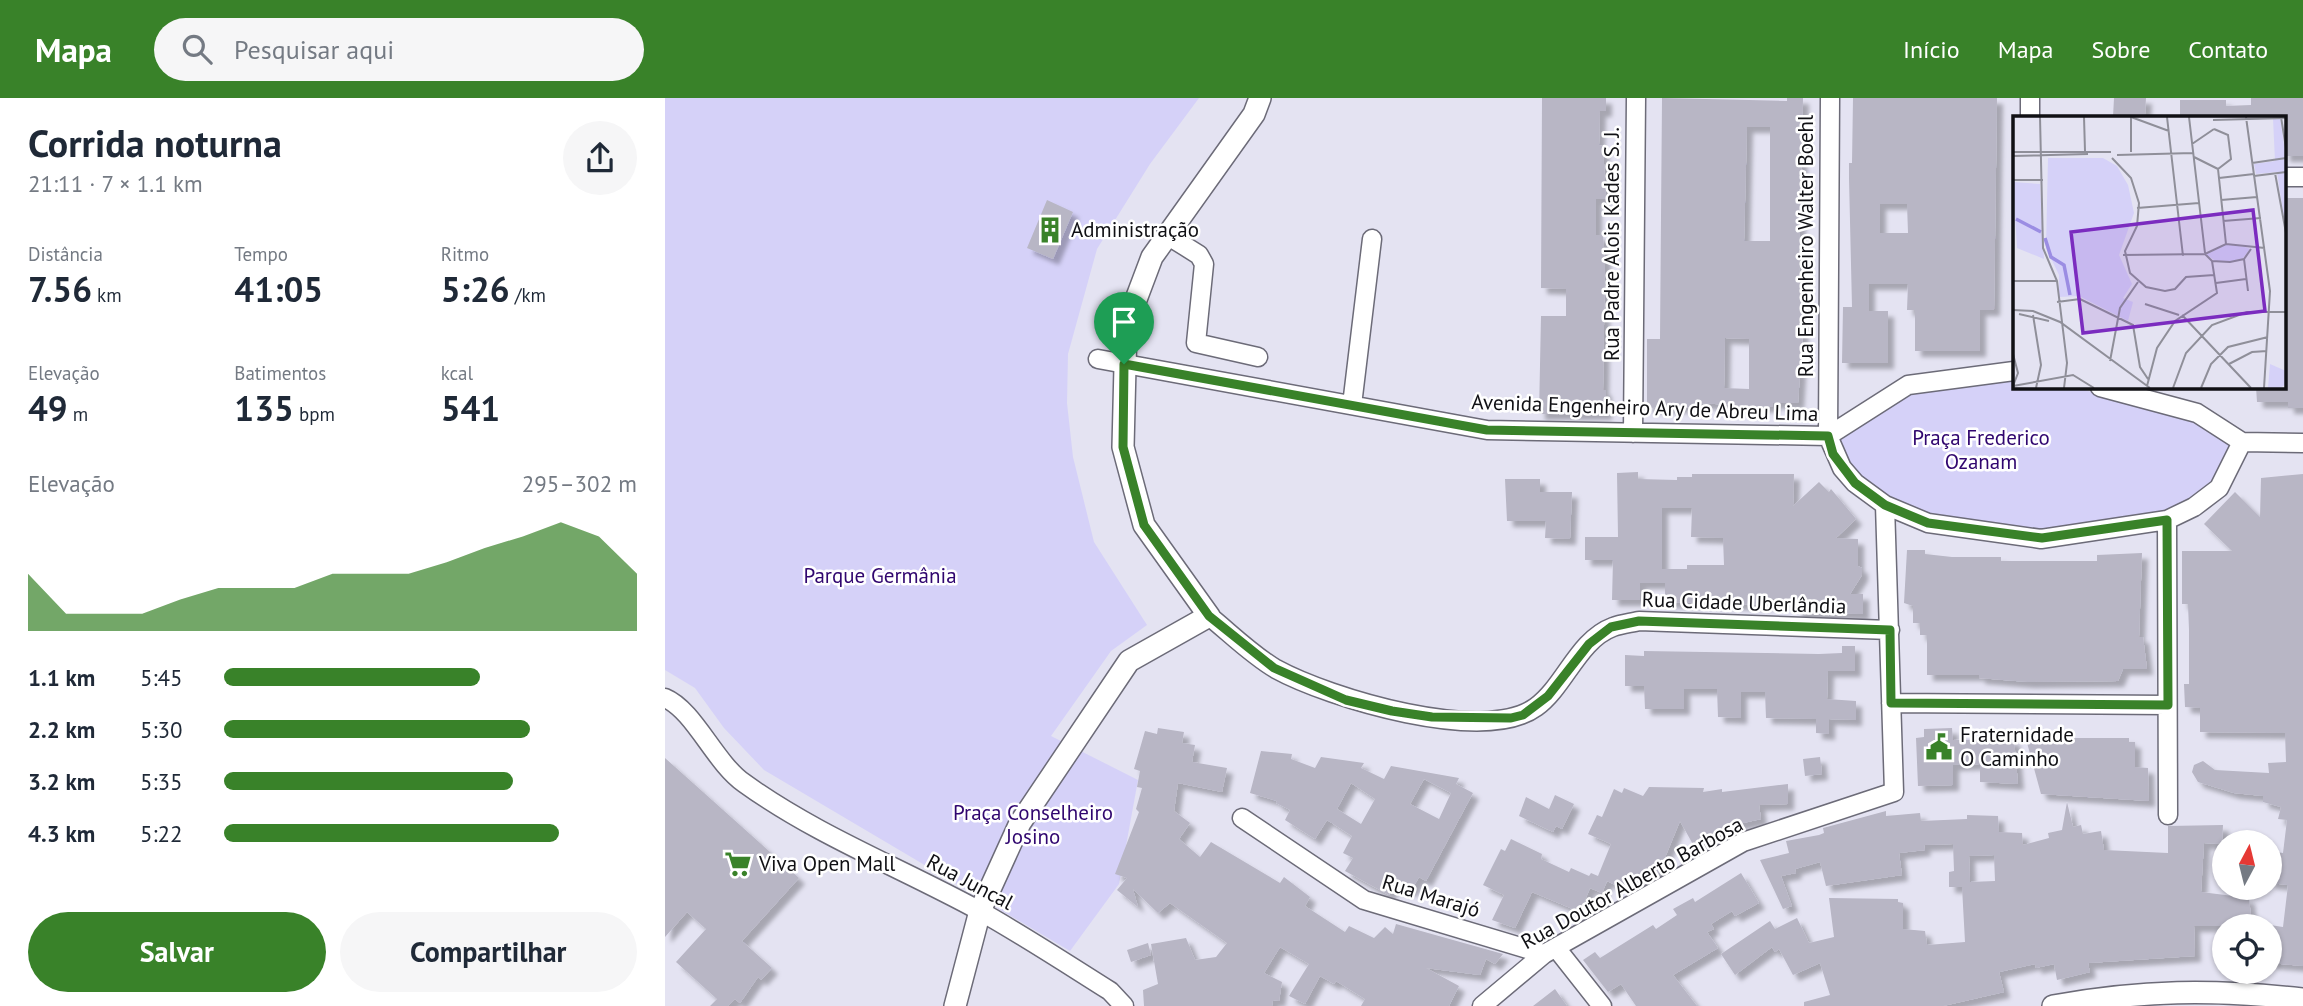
<!DOCTYPE html>
<html lang="pt">
<meta charset="utf-8">
<style>
:root{--surface:#fff;--page:#f6f6f7;--text:#1f2937;--muted:#747a83;--accent:#398229}
body{margin:0;font-family:"PT Sans",sans-serif;background:var(--page);color:var(--text);height:100vh;display:flex;flex-direction:column;font-size:26px;white-space:nowrap}
*{box-sizing:border-box;margin:0}
p{font-size:23px;color:var(--muted)}
.icon{flex:none;width:38px;height:38px;fill:none;stroke:currentColor;stroke-width:2;stroke-linecap:round;stroke-linejoin:round}
.map{position:relative;flex:1;overflow:hidden}
.sheet{display:flex;flex-direction:column;background:var(--surface);width:665px}
.sheet>*{flex:none}
.needle{width:46px;rotate:7deg}
.fabs{position:absolute;left:1547px;top:732px;display:grid;gap:14px}
.fabs a{display:grid;place-items:center;width:70px;height:70px;border-radius:50%;background:var(--surface);box-shadow:0 2px 5px #0004;font-size:35px}
.pin{position:absolute;display:grid;place-items:center;width:60px;height:60px;color:#fff;margin:-72px -30px;border-radius:50% 50% 50% 0;rotate:-45deg;box-shadow:0 0 7px #0007}
.pin .icon{rotate:45deg}
.round{display:grid;place-items:center;flex:none;width:74px;height:74px;border-radius:37px;background:var(--page)}
.headline{display:flex;align-items:center;justify-content:space-between;height:119px;padding:0 28px}
h1{font-size:38px;font-weight:800;line-height:52px}
.stats{display:grid;grid-template-columns:repeat(3,1fr);gap:10px;height:119px;padding:7px 28px}
.stats div{display:grid;align-content:center}
.stats b{font-size:35px;font-weight:800}
.stats small{font-size:19px;font-weight:400}
.stats p{font-size:19px}
.chart{height:196px;padding:14px 28px}
.chart p{display:flex;justify-content:space-between}
.chart svg{width:100%;height:126px;margin-top:7px;fill:var(--accent);opacity:.7}
.button{display:flex;gap:14px;margin-top:auto;padding:14px 28px}
.button a{flex:1;height:80px;border-radius:42px;background:var(--accent);color:#fff;font-size:28px;font-weight:800;line-height:80px;text-align:center}
.button a+a{background:var(--page);color:var(--text)}
ul{padding:0 28px;list-style:none;font-size:23px}
li{display:grid;grid-template-columns:112px 84px 1fr;align-items:center;height:52px}
li i{height:18px;border-radius:9px;background:var(--accent)}
header{display:flex;align-items:center;gap:42px;box-sizing:border-box;height:98px;padding:0 35px;background:var(--accent);color:#fff}
header strong{font-size:33px}
nav{display:flex;gap:38px;margin-inline-start:auto;font-size:24px}
.search{width:490px;height:63px;background:var(--page);display:flex;align-items:center;gap:18px;box-sizing:border-box;padding:0 24px;border-radius:38px;color:var(--muted);font-size:26px}
main{display:flex;flex:1;min-height:0}
.map>svg:first-child{display:block}
</style>
<header>
<strong>Mapa</strong>
<div class="search"><svg class="icon" aria-label="search" viewBox="0 0 24 24"><circle cx="10" cy="10" r="6"/><path d="M15 15l6 6"/></svg>Pesquisar aqui</div>
<nav><a>Início</a><a>Mapa</a><a>Sobre</a><a>Contato</a></nav>
</header>
<main>
<section class="sheet">
<div class="headline"><div><h1>Corrida noturna</h1><p>21:11 · 7 × 1.1 km</p></div><a class="round"><svg class="icon" aria-label="share" viewBox="0 0 24 24"><path d="M12 15V3M7 8l5-5 5 5M5 13v7h14v-7"/></svg></a></div>
<div class="stats">
<div><p>Distância</p><b>7.56<small> km</small></b></div>
<div><p>Tempo</p><b>41:05</b></div>
<div><p>Ritmo</p><b>5:26<small> /km</small></b></div>
</div>
<div class="stats">
<div><p>Elevação</p><b>49<small> m</small></b></div>
<div><p>Batimentos</p><b>135<small> bpm</small></b></div>
<div><p>kcal</p><b>541</b></div>
</div>
<div class="chart"><p><span>Elevação</span>295–302 m</p>
<svg viewBox="0 0 160 44" preserveAspectRatio="none"><path d="M0 44V24L10 38L20 38L30 38L40 33L50 29L60 29L70 29L80 24L90 24L100 24L110 20L120 15L130 11L140 6L150 11L160 24V44z"/></svg>
</div>
<ul>
<li><b>1.1 km</b>5:45<i style="width:62%"></i></li>
<li><b>2.2 km</b>5:30<i style="width:74%"></i></li>
<li><b>3.2 km</b>5:35<i style="width:70%"></i></li>
<li><b>4.3 km</b>5:22<i style="width:81%"></i></li>
</ul>
<div class="button"><a>Salvar</a><a>Compartilhar</a></div>
</section>
<div class="map">
<svg width="1638" height="908" viewBox="0 0 1638 908">
<defs>
<filter id="shadow"><feDropShadow dx="6" dy="6" stdDeviation="2" flood-color="#0004"/></filter>
</defs>
<rect width="100%" height="100%" fill="#e4e3f2"/>
<path fill="#d5d1f8" d="M 0,0 L 534,0 L 485,66 L 432,151 L 403,256 L 402,305 L 408,359 L 429,444 L 482,527 L 446,553 L 386,638 L 473,682 L 454,786 L 405,853 L 99,672 L 59,630 L 30,590 L 0,572 Z
M 1349,278 L 1349,289 L 1407,289 L 1528,319 L 1570,346 L 1550,386 L 1501,414 L 1374,434 L 1261,418 L 1190,378 L 1169,339 L 1244,286 Z"/>
<path fill="#b8b6c5" fill-rule="evenodd" filter="url(#shadow)" d="M 877,0 L 941,0 L 941,13 L 935,13 L 934,47 L 938,48 L 941,101 L 931,101 L 931,137 L 938,137 L 940,162 L 938,292 L 941,292 L 941,316 L 874,316 L 876,218 L 901,218 L 901,191 L 876,190 Z
M 997,0 L 1122,3 L 1122,0 L 1138,0 L 1134,168 L 1138,231 L 1133,305 L 1108,305 L 1108,309 L 1031,305 L 1031,309 L 982,310 L 982,241 L 995,241 ZM 1082,29 L 1105,29 L 1105,143 L 1079,143 ZM 1060,240 L 1084,241 L 1084,291 L 1059,290 Z
M 1188,0 L 1332,0 L 1329,212 L 1315,212 L 1315,253 L 1250,253 L 1250,212 L 1242,212 L 1243,186 L 1204,186 L 1204,213 L 1223,213 L 1223,265 L 1177,265 L 1178,209 L 1187,209 L 1184,80 L 1184,65 L 1187,65 ZM 1215,106 L 1242,106 L 1243,135 L 1215,135 Z
M 1449,0 L 1481,0 L 1480,17 L 1448,19 Z
M 1586,0 L 1638,0 L 1638,58 L 1619,58 L 1619,19 L 1515,19 L 1515,2 L 1561,2 L 1561,8 L 1586,7 Z
M 1619,100 L 1638,100 L 1638,310 L 1623,310 L 1623,304 L 1592,304 L 1591,289 L 1622,289 Z
M 382,102 L 408,114 L 388,161 L 362,150 Z
M 973,374 L 973,381 L 1012,382 L 1012,379 L 1027,379 L 1027,376 L 1129,376 L 1128,408 L 1154,384 L 1164,394 L 1166,391 L 1191,421 L 1171,440 L 1193,441 L 1193,468 L 1197,470 L 1197,477 L 1185,496 L 1198,496 L 1198,516 L 1131,515 L 1131,501 L 1105,501 L 1105,505 L 1099,507 L 1000,504 L 1000,485 L 975,485 L 975,502 L 947,502 L 948,462 L 920,462 L 920,439 L 953,439 L 952,375 ZM 997,410 L 1027,410 L 1026,439 L 1058,440 L 1059,467 L 1022,467 L 1022,471 L 997,471 Z
M 1638,376 L 1638,868 L 1605,865 L 1605,827 L 1618,829 L 1623,787 L 1605,785 L 1605,753 L 1618,755 L 1622,722 L 1613,721 L 1616,709 L 1598,704 L 1598,698 L 1569,695 L 1533,684 L 1527,674 L 1529,667 L 1538,663 L 1550,672 L 1604,675 L 1603,665 L 1621,664 L 1620,635 L 1535,634 L 1535,610 L 1520,609 L 1519,586 L 1524,586 L 1524,532 L 1523,506 L 1517,506 L 1517,453 L 1567,453 L 1539,426 L 1570,394 L 1595,419 L 1596,380 Z
M 840,381 L 875,381 L 875,394 L 907,394 L 905,441 L 880,440 L 881,423 L 842,423 Z
M 1242,452 L 1260,452 L 1260,456 L 1287,459 L 1336,459 L 1336,463 L 1432,463 L 1432,457 L 1477,455 L 1474,539 L 1478,539 L 1482,571 L 1458,571 L 1453,583 L 1363,584 L 1314,580 L 1314,577 L 1262,577 L 1262,537 L 1255,537 L 1255,525 L 1248,525 L 1248,508 L 1239,505 Z
M 1177,548 L 1190,548 L 1190,573 L 1163,573 L 1162,601 L 1191,603 L 1191,622 L 1164,621 L 1164,636 L 1151,635 L 1151,621 L 1101,620 L 1100,594 L 1076,594 L 1076,620 L 1053,619 L 1052,591 L 1019,591 L 1019,611 L 980,611 L 979,588 L 960,588 L 960,557 L 979,558 L 979,553 L 1154,556 L 1177,555 Z
M 493,630 L 519,634 L 517,645 L 530,647 L 527,664 L 562,670 L 557,694 L 513,685 L 509,713 L 525,725 L 514,741 L 535,759 L 546,744 L 615,785 L 619,779 L 645,799 L 640,808 L 680,834 L 684,828 L 709,840 L 720,829 L 728,836 L 731,826 L 838,856 L 830,866 L 821,861 L 815,877 L 761,870 L 794,888 L 784,908 L 696,908 L 700,901 L 671,883 L 669,886 L 655,878 L 640,906 L 624,898 L 644,866 L 615,849 L 599,875 L 617,884 L 614,903 L 608,902 L 607,908 L 479,908 L 478,892 L 493,886 L 486,846 L 521,840 L 530,862 L 551,859 L 562,845 L 505,805 L 493,815 L 468,791 L 473,809 L 452,792 L 462,780 L 450,776 L 474,714 L 471,711 L 477,690 L 472,689 L 475,673 L 469,671 L 480,633 L 492,636 Z
M 1287,630 L 1288,642 L 1349,641 L 1353,686 L 1315,684 L 1315,666 L 1288,667 L 1288,687 L 1253,688 L 1251,640 L 1259,639 L 1259,631 Z
M 1380,640 L 1464,640 L 1464,644 L 1470,644 L 1470,669 L 1483,670 L 1484,703 L 1376,696 L 1361,641 Z
M 596,653 L 627,656 L 626,661 L 650,670 L 656,659 L 699,665 L 696,670 L 719,681 L 726,668 L 794,680 L 791,686 L 808,695 L 761,783 L 754,779 L 746,793 L 728,789 L 724,797 L 680,773 L 688,760 L 678,755 L 687,738 L 662,722 L 650,741 L 620,722 L 625,712 L 611,705 L 612,703 L 585,695 ZM 759,681 L 786,695 L 774,721 L 745,706 ZM 686,685 L 710,701 L 696,726 L 672,711 Z
M 1155,659 L 1157,676 L 1140,678 L 1138,661 Z
M 0,660 L 134,780 L 77,843 L 107,870 L 96,882 L 93,879 L 75,905 L 70,901 L 63,908 L 45,908 L 52,901 L 11,864 L 41,831 L 22,814 L 0,839 Z
M 1123,686 L 1123,706 L 1094,707 L 1096,721 L 1060,729 L 1062,733 L 1030,750 L 1015,723 L 992,779 L 970,791 L 951,783 L 950,787 L 942,783 L 937,795 L 925,790 L 915,814 L 867,794 L 850,830 L 827,822 L 839,797 L 818,787 L 836,751 L 840,753 L 846,741 L 877,756 L 876,761 L 904,774 L 906,770 L 924,778 L 926,775 L 933,778 L 946,746 L 923,736 L 932,717 L 937,719 L 949,691 L 957,695 L 959,690 L 978,698 L 984,689 L 1039,690 L 1038,694 L 1057,691 L 1057,694 Z
M 890,697 L 909,706 L 897,731 L 891,728 L 888,734 L 854,718 L 861,699 L 884,711 Z
M 1402,704 L 1408,729 L 1416,727 L 1418,736 L 1436,733 L 1439,752 L 1503,755 L 1503,728 L 1558,727 L 1557,746 L 1539,745 L 1536,794 L 1584,800 L 1587,828 L 1529,828 L 1530,858 L 1423,865 L 1425,874 L 1392,882 L 1389,866 L 1371,870 L 1370,866 L 1334,874 L 1339,894 L 1278,908 L 1139,908 L 1139,904 L 1165,897 L 1155,865 L 1128,877 L 1114,851 L 1110,854 L 1107,849 L 1070,877 L 1056,856 L 1105,823 L 1110,831 L 1132,820 L 1144,845 L 1169,839 L 1164,800 L 1233,801 L 1233,804 L 1238,805 L 1238,831 L 1260,833 L 1262,847 L 1300,844 L 1297,789 L 1284,789 L 1284,774 L 1289,773 L 1288,746 L 1259,747 L 1260,752 L 1234,755 L 1237,777 L 1161,788 L 1155,764 L 1130,771 L 1131,775 L 1116,778 L 1127,808 L 1118,811 L 1095,762 L 1124,755 L 1121,743 L 1154,737 L 1159,735 L 1158,730 L 1221,713 L 1221,718 L 1255,715 L 1256,723 L 1302,721 L 1302,717 L 1333,718 L 1334,734 L 1357,735 L 1358,747 L 1384,740 L 1383,735 L 1397,732 ZM 1329,757 L 1330,783 L 1305,784 L 1304,758 Z
M 1076,775 L 1094,805 L 1070,818 L 1067,813 L 1046,826 L 1049,831 L 1042,834 L 1053,850 L 1008,877 L 1032,908 L 971,908 L 956,886 L 943,894 L 918,862 L 930,854 L 935,860 L 988,827 L 991,831 L 1012,817 L 1008,811 L 1028,800 L 1030,804 Z
M 483,845 L 486,857 L 466,864 L 462,852 Z
M 890,891 L 902,908 L 868,908 Z"/>
<g fill="none" stroke-linecap="round" stroke-linejoin="round">
<g stroke="#6c6b78" stroke-width="21">
<path id="minor" d="M 1165,0 L 1163,338 L 1177,370 L 1190,385 L 1220,407 L 1263,425 L 1376,441 L 1502,422 L 1529,409 L 1554,390 L 1577,344
M 1365,19 L 1365,0
M 1619,79 L 1638,79
M 502,137 L 534,157 L 539,166 L 531,245 L 593,259
M 433,261 L 822,332 L 1163,338 L 1243,287 L 1349,273
M 1435,289 L 1532,315 L 1577,344 L 1638,345
M 687,307 L 707,141
M 968,335 L 971,0
M 1502,422 L 1503,717
M 544,518 C 565,535 587,557 611,571 C 664,600 819,647 871,609 C 900,588 913,542 948,529 C 956,526 966,525 974,523 L 1225,532
M 0,600 C 29,612 50,665 79,685 C 151,737 236,770 313,812 C 358,837 402,866 445,893 L 459,908
M 1226,605 L 1502,607
M 577,720 L 699,802 L 879,856
M 892,851 L 937,908
M 817,908 L 879,856 L 1078,744 L 1229,694 L 1220,407"/>
</g>
<g stroke="#6c6b78" stroke-width="24">
<path id="tertiary" d="M 290,908 L 315,813 L 355,725 L 464,563 L 544,518 L 479,427 L 458,349 L 461,228 L 487,159 L 589,16 L 595,0
M 1388,908 C 1477,892 1547,891 1638,901"/>
</g>
<use href="#minor" stroke="#fff" stroke-width="18"/>
<use href="#tertiary" stroke="#fff" stroke-width="21"/>
</g>
<g fill="none" stroke-linecap="round" stroke-linejoin="round">
<g stroke="#fff" stroke-width="14">
<path id="route" d="M 459,266 L 822,332 L 1163,338 L 1168,356 L 1190,385 L 1220,407 L 1263,425 L 1377,440 L 1502,422 L 1503,607 L 1226,605 L 1225,532 L 974,523 L 946,529 L 924,546 L 883,598 L 858,617 L 846,620 L 767,619 L 727,613 L 681,602 L 609,570 L 544,518 L 479,427 L 458,349 Z"/>
</g>
<use href="#route" stroke="#398229" stroke-width="9"/>
</g>
<defs>
<g id="building-bare" transform="scale(2.1)"><path d="M-4-6H4V6H1V3H-1V6H-4ZM-2.5-4.3h1.7v1.8h-1.7ZM.8-4.3h1.7v1.8H.8ZM-2.5-1h1.7V.8h-1.7ZM.8-1h1.7V.8H.8Z" fill="#398229" stroke="#fff" stroke-width="2.5" paint-order="stroke"/></g>
<g id="civic-bare" transform="scale(2.1)"><path d="M-.6-6.5H3V-4.5H.6V-3L4-1V1h2V6H-6V1h2V-1L-.6-3ZM-1.2 2.5V6h2.4V2.5Z" fill="#398229" stroke="#fff" stroke-width="2.5" paint-order="stroke"/></g>
<g id="supermarket-bare" transform="scale(2.1)"><path d="M-6-5.5h2.5l.6 2H6L4.5 2H-2.5L-4.4-4H-6ZM-1.5 3.2a1.3 1.3 0 1 0 .1 0ZM3 3.2a1.3 1.3 0 1 0 .1 0Z" fill="#398229" stroke="#fff" stroke-width="2.5" paint-order="stroke"/></g>
</defs>
<g fill-rule="evenodd">
<use href="#building-bare" x="385" y="132"/>
<use href="#civic-bare" x="1274" y="649"/>
<use href="#supermarket-bare" x="73" y="766"/>
</g>
<g text-anchor="middle" stroke-width="5" stroke-linejoin="round" paint-order="stroke">
<g font-size="21" fill="#101014" stroke="#fff" text-anchor="start">
<text x="406" y="139">Administração</text>
<text x="1295" y="644">Fraternidade<tspan x="1295" dy="24">O Caminho</tspan></text>
<text x="94" y="773">Viva Open Mall</text>
</g>
<g font-size="21" fill="#101014" stroke="#fff">
<text transform="translate(947 146) rotate(-90)" y="7">Rua Padre Alois Kades S. J.</text>
<text transform="translate(1141 148) rotate(-90)" y="7">Rua Engenheiro Walter Boehl</text>
<text transform="translate(980 310) rotate(2)" y="7">Avenida Engenheiro Ary de Abreu Lima</text>
<text transform="translate(1079 505) rotate(2)" y="7">Rua Cidade Uberlândia</text>
<text transform="translate(305 784) rotate(28)" y="7">Rua Juncal</text>
<text transform="translate(967 785) rotate(-29)" y="7">Rua Doutor Alberto Barbosa</text>
<text transform="translate(766 798) rotate(17)" y="7">Rua Marajó</text>
</g>
<g font-size="21" fill="#30066f" stroke="#fff">
<text x="1316" y="347">Praça Frederico<tspan x="1316" dy="24">Ozanam</tspan></text>
<text x="215" y="485">Parque Germânia</text>
<text x="368" y="722">Praça Conselheiro<tspan x="368" dy="24">Josino</tspan></text>
</g>
</g>
<g transform="translate(1348 18)">
<rect width="273" height="273" fill="#e4e3f2"/>
<path d="M 267,1 L 273,43 L 273,116 L 264,56 L 243,58 L 241,48 L 262,45 L 260,2 ZM 35,42 L 90,42 L 104,50 L 115,69 L 121,97 L 106,139 L 119,168 L 110,182 L 120,186 L 115,205 L 66,180 L 46,181 L 46,159 L 33,132 ZM 0,66 L 27,68 L 31,143 L 4,132 ZM 213,128 L 232,131 L 237,133 L 230,142 L 216,146 L 204,146 L 192,138 ZM 257,248 L 273,255 L 273,268 L 267,272 L 255,272 Z" fill="#d5d1f8"/>
<path fill="none" stroke="#9b8de3" stroke-width="3.5" d="M 3,103 L 28,116M 32,122 L 38,141 L 51,149 L 57,179"/>
<path fill="none" stroke="#8f8f99" stroke-width="2" d="M 27,1 L 30,132 L 44,165 L 54,247 L 51,272M 71,1 L 72,35M 118,1 L 156,15M 154,1 L 170,140M 176,1 L 192,137M 233,1 L 257,175 L 251,272M 268,1 L 273,32M 200,4 L 273,2M 201,13 L 215,19 L 218,43 L 205,53M 179,28 L 201,13M 0,36 L 98,36M 118,36 L 118,1M 104,39 L 180,37M 0,40 L 75,38M 181,41 L 205,53M 99,42 L 118,62 L 126,87 L 124,110 L 112,135 L 117,157 L 133,171 L 152,175 L 162,173 L 173,161 L 201,159M 239,47 L 273,42M 205,53 L 213,128M 262,57 L 273,117M 241,60 L 273,56M 206,62 L 241,58M 0,64 L 30,64M 208,84 L 244,81M 124,92 L 186,87M 210,105 L 248,102M 192,138 L 199,145 L 217,146 L 231,143 L 238,133M 110,139 L 192,138 L 213,128 L 252,132M 231,143 L 235,175M 0,165 L 44,165M 203,167 L 233,163M 44,186 L 67,183 L 120,209 L 127,251 L 135,263M 132,188 L 166,199M 0,194 L 20,195 L 47,206 L 137,272M 6,198 L 36,205M 20,199 L 28,249 L 23,272M 169,199 L 238,272M 0,238 L 5,257 L 0,270M 97,245 L 107,192 L 125,166M 216,248 L 239,236 L 254,235M 0,270 L 60,259 L 81,272M 134,270 L 144,232 L 162,205 L 204,177 L 199,145M 160,272 L 173,237 L 199,209 L 234,196 L 273,196M 188,272 L 198,248 L 215,231 L 255,221"/>
<path fill="#7b2cbf" fill-opacity="0.15" stroke="#7b2cbf" stroke-width="3.5" d="M 240,94 L 252,195 L 70,217 L 58,116 Z"/>
<rect width="273" height="273" fill="none" stroke="#101014" stroke-width="3.5"/>
</g>
</svg>
<div class="fabs">
<a><svg class="needle" viewBox="-14 -14 28 28"><path d="M0-13l5 13h-10z" fill="#e53935"/><path d="M0 13l5-13h-10z" fill="#747a83"/></svg></a>
<a><svg class="icon" aria-label="locate" viewBox="0 0 24 24"><circle cx="12" cy="12" r="6"/><path d="M12 2v4M12 18v4M2 12h4M18 12h4"/></svg></a>
</div>
<div class="pin" style="left:459px;top:266px;background:#1e9e55"><svg class="icon" aria-label="arrive" viewBox="0 0 24 24"><path d="M6 21V4h12l-3 4 3 4H6"/></svg></div>
</div>
</main>
